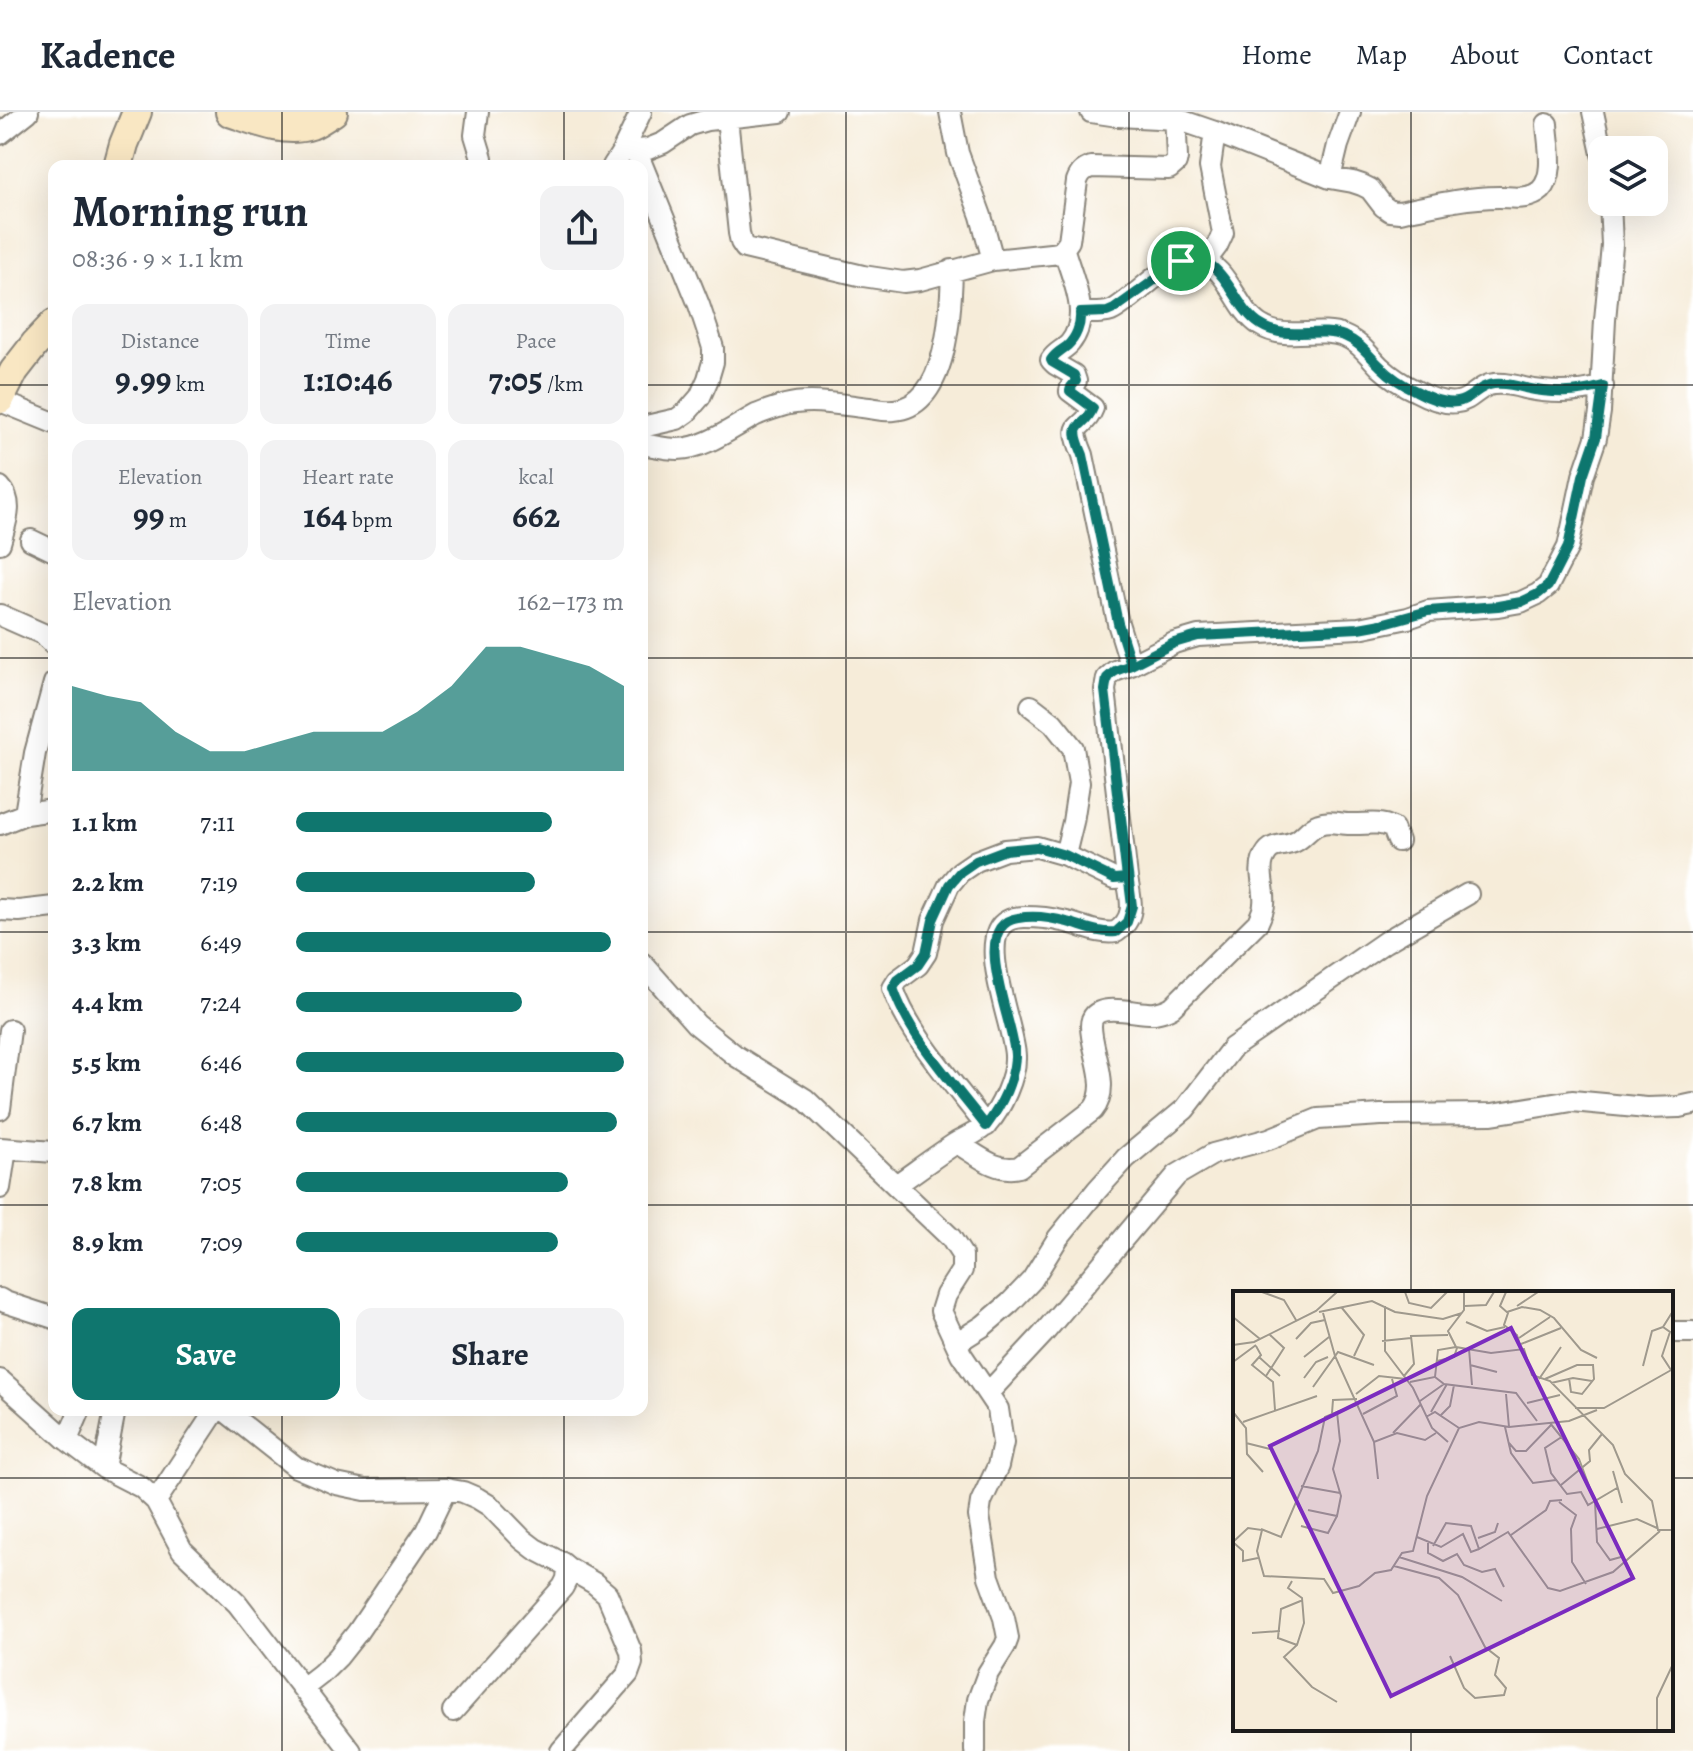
<!DOCTYPE html>
<meta charset="utf-8">
<style>
:root{--surface:#fff;--page:#f2f2f3;--text:#1f2937;--muted:#747a83;--line:#e0e1e3;--accent:#0f766e}
body{margin:0;font-family:Alegreya,serif;background:var(--page);color:var(--text);height:100vh;display:flex;flex-direction:column;font-size:30px;white-space:nowrap}
*{box-sizing:border-box;margin:0}
p{font-size:26px;color:var(--muted)}
.icon{flex:none;width:44px;height:44px;fill:none;stroke:currentColor;stroke-width:2;stroke-linecap:round;stroke-linejoin:round}
.map{position:relative;flex:1;overflow:hidden}
.drawer{position:absolute;left:48px;top:48px;width:600px;height:1256px;display:flex;flex-direction:column;background:var(--surface);border-radius:16px;box-shadow:0 8px 32px #0002}
.drawer>*{flex:none}
.tools{position:absolute;left:1588px;top:24px;display:grid;gap:16px}
.tools a{display:grid;place-items:center;width:80px;height:80px;border-radius:16px;background:var(--surface);box-shadow:0 8px 32px #0002;font-size:40px}
.pin{position:absolute;display:grid;place-items:center;width:68px;height:68px;color:#fff;margin:-34px;border:4px solid #fff;border-radius:50%;box-shadow:0 2px 8px #0007}
.round{display:grid;place-items:center;flex:none;width:84px;height:84px;border-radius:16px;background:var(--page)}
.summary{display:flex;align-items:center;justify-content:space-between;height:136px;padding:0 24px}
h1{font-size:44px;font-weight:700;line-height:60px}
.metrics{display:grid;grid-template-columns:repeat(3,1fr);gap:12px;height:136px;padding:8px 24px}
.metrics div{display:grid;align-content:center;border-radius:16px;background:var(--page);text-align:center}
.metrics b{font-size:34px;font-weight:700}
.metrics small{font-size:22px;font-weight:400}
.metrics p{font-size:22px}
.chart{height:224px;padding:16px 24px}
.chart p{display:flex;justify-content:space-between}
.chart svg{width:100%;height:144px;margin-top:8px;fill:var(--accent);opacity:.7}
.primary-button{display:flex;gap:16px;margin-top:auto;padding:16px 24px}
.primary-button a{flex:1;height:92px;border-radius:16px;background:var(--accent);color:#fff;font-size:32px;font-weight:700;line-height:92px;text-align:center}
.primary-button a+a{background:var(--page);color:var(--text)}
ul{padding:0 24px;list-style:none;font-size:26px}
li{display:grid;grid-template-columns:128px 96px 1fr;align-items:center;height:60px}
li i{height:20px;border-radius:10px;background:var(--accent)}
header{display:flex;align-items:center;gap:48px;box-sizing:border-box;height:112px;padding:0 40px;background:var(--surface);border-bottom:2px solid var(--line)}
header strong{font-size:38px}
nav{display:flex;gap:44px;margin-inline-start:auto;font-size:28px}
.map>svg:first-child{display:block}
</style>
<header>
<strong>Kadence</strong>
<nav><a>Home</a><a>Map</a><a>About</a><a>Contact</a></nav>
</header>
<div class="map">
<svg width="1693" height="1639" viewBox="0 0 1693 1639">
<rect width="100%" height="100%" fill="#fff"/>
<filter id="ink" filterUnits="userSpaceOnUse"><feTurbulence type="fractalNoise" baseFrequency=".0125" numOctaves="2"/><feDisplacementMap in="SourceGraphic" scale="16" xChannelSelector="R" yChannelSelector="G"/><feConvolveMatrix kernelMatrix="1 2 1 2 8 2 1 2 1" color-interpolation-filters="sRGB"/></filter>
<filter id="wash" filterUnits="userSpaceOnUse"><feTurbulence type="fractalNoise" baseFrequency=".006" numOctaves="4" result="noise"/><feDisplacementMap in="SourceGraphic" scale="32" xChannelSelector="R" yChannelSelector="G"/><feGaussianBlur stdDeviation="1.8" result="paint"/><feColorMatrix in="noise" values="0 0 0 0 0 0 0 0 0 0 0 0 0 0 0 0 0 1.4 0 .05"/><feComposite in="paint" operator="in"/></filter>
<g filter="url(#wash)">
<rect width="100%" height="100%" fill="#f6ecd9"/>
</g>
<g filter="url(#ink)">
<g fill="none" stroke-linecap="round" stroke-linejoin="round">
<g stroke="#89847a" stroke-width="24">
<path id="street" d="M 478,0 L 475,23 L 482,46 L 481,54
M 950,0 L 958,41 L 981,104 L 993,148
M 1091,0 L 1118,4 L 1177,7 L 1215,20 L 1330,66 L 1353,70 L 1362,73 L 1370,77 L 1383,94 L 1390,99 L 1400,100 C 1433,93 1465,85 1499,85 C 1512,85 1529,89 1541,78 C 1556,63 1548,31 1547,12
M 1593,0 L 1602,42
M 727,6 L 739,121 L 741,130 L 745,136 L 863,164 L 903,170 L 920,168 L 993,148 L 1060,141 L 1069,129 L 1077,69 C 1080,61 1083,58 1091,55 L 1169,57 L 1176,51 L 1177,46 L 1175,0
M 0,22 L 28,0
M 636,38 L 699,193 L 709,223 L 713,236 L 713,250 L 708,267 L 700,285 L 687,300 L 677,307 L 642,315
M 622,40 L 648,37 L 663,31 L 690,13 L 707,8 L 780,0
M 613,54 L 622,40 L 641,0
M 1330,66 L 1338,33 L 1350,0
M 1064,138 C 1072,167 1092,204 1070,231 C 1064,238 1056,240 1051,248 L 1055,252 L 1074,263 L 1076,269 L 1071,275 L 1070,279 L 1093,296 C 1083,322 1067,305 1083,343 L 1118,511 L 1131,553
M 1205,150 L 1217,134 L 1223,121 L 1210,55 L 1215,20
M 1080,201 C 1090,201 1102,202 1111,199 C 1135,188 1171,141 1198,147 C 1229,154 1235,197 1260,213 C 1286,230 1316,214 1344,224 C 1361,231 1368,243 1380,255 C 1391,265 1403,273 1416,279 C 1427,285 1444,292 1457,290 C 1471,289 1479,273 1494,272 C 1505,271 1514,273 1524,276 C 1552,282 1576,282 1603,274
M 0,289 L 54,311
M 642,332 C 654,334 666,337 678,337 C 706,336 732,316 756,303 C 765,299 775,296 785,293 C 811,286 843,293 869,296 C 877,297 886,299 894,298 C 948,294 951,198 952,158
M 0,375 C 15,391 5,412 0,431
M 31,428 L 54,439
M 0,503 L 43,522 L 54,532
M 1031,594 L 1053,611 L 1073,636 L 1079,671 L 1073,710 L 1065,743
M 25,702 L 35,641 L 54,571
M 0,712 L 25,702 L 54,698
M 0,798 L 19,799 L 54,795
M 642,851 L 696,912 L 736,944 L 805,987 L 951,1126 L 962,1143 L 962,1158 L 946,1183 L 941,1199 L 961,1242 L 998,1297 L 1003,1331 L 998,1354 L 981,1390 L 979,1404 L 989,1465 L 1004,1506 L 1008,1526 L 1005,1534 L 988,1561 L 978,1588 L 975,1609 L 975,1639
M 0,997 L 10,918
M 986,1014 C 956,974 908,922 893,876 L 898,868 L 918,853 L 926,841 L 933,808 L 949,773 L 960,760 L 976,749 L 1005,738 L 1037,735 L 1065,743 L 1114,767 L 1127,766 L 1105,578 L 1107,566 L 1115,559 L 1131,553 L 1174,531 L 1198,524 L 1359,516 L 1408,506 L 1428,499 L 1498,494 L 1521,490 L 1538,482 L 1548,474 L 1568,435 L 1583,364 L 1596,326 L 1600,300 L 1605,208 L 1612,133 L 1610,90
M 957,1031 C 976,1042 996,1061 1019,1055 L 1093,998 C 1112,975 1091,940 1091,914 C 1091,886 1137,903 1155,901 C 1161,900 1167,898 1172,895 L 1258,810 C 1260,805 1264,798 1264,792 C 1266,778 1258,762 1263,748 C 1270,730 1279,736 1294,730 C 1304,726 1308,716 1319,712 C 1329,708 1339,712 1350,712 C 1367,713 1376,708 1393,716 L 1398,729
M 0,1036 L 54,1040
M 896,1073 C 916,1059 936,1044 956,1031 C 966,1025 980,1020 988,1011 C 1001,997 1016,964 1015,944 C 1015,917 975,826 1007,809 C 1012,806 1020,805 1025,805 C 1037,805 1050,806 1062,809 C 1080,812 1097,823 1116,820 C 1137,805 1131,789 1127,766
M 0,1076 L 6,1037
M 0,1187 L 5,1190 L 54,1206
M 1671,1220 L 1693,1220
M 956,1231 L 983,1214 L 1010,1191 L 1032,1168 L 1058,1126 L 1097,1078 L 1126,1046 L 1185,997 L 1232,936 L 1385,830 L 1468,782
M 0,1268 L 67,1328 L 104,1356 L 141,1375 L 156,1389 L 182,1438 L 237,1491 L 351,1639
M 988,1281 L 1043,1222 L 1177,1063 L 1213,1042 L 1269,1027 L 1318,1007 L 1381,1003 L 1492,1002 L 1572,989 L 1647,996 L 1679,995 L 1693,992
M 224,1298 L 296,1355 L 336,1372 L 365,1378 L 446,1377 L 463,1380 L 477,1386 L 490,1394 L 522,1427 L 535,1437 L 562,1451 L 568,1456 L 567,1467 L 563,1475 L 453,1599
M 67,1328 L 80,1298
M 104,1356 L 115,1298
M 156,1389 L 216,1298
M 303,1576 L 321,1562 L 338,1545 L 357,1521 L 426,1419 L 446,1377
M 561,1639 L 628,1562 L 632,1551 L 631,1539 L 607,1482 L 594,1471 L 568,1456"/>
</g>
<g stroke="#89847a" stroke-width="32">
<path id="secondary" d="M 230,0 C 254,8 285,22 311,13 C 318,10 326,4 333,0
M 118,54 L 124,32 L 137,0
M 0,287 L 14,259 L 35,232 L 54,212"/>
</g>
<use href="#street" stroke="#fff" stroke-width="20"/>
<use href="#secondary" stroke="#f9e7c3" stroke-width="28"/>
</g>
</g>
<g fill="none" stroke-linecap="round" stroke-linejoin="round" filter="url(#ink)">
<g stroke="#fff" stroke-width="16">
<path id="route" d="M 1181,149 L 1114,197 L 1107,200 L 1080,201 C 1081,213 1076,226 1067,234 C 1061,239 1056,240 1051,248 L 1052,250 L 1074,263 L 1076,269 L 1071,275 L 1070,279 L 1093,296 C 1083,321 1067,305 1083,343 L 1118,511 L 1131,553 C 1116,559 1107,559 1105,578 L 1132,794 L 1127,810 L 1116,820 C 1099,822 1083,814 1067,810 C 1053,806 1034,803 1018,806 C 966,813 1017,916 1015,946 C 1013,971 1001,994 986,1014 C 954,972 910,926 893,876 L 898,868 L 918,853 L 926,841 L 933,808 L 949,773 L 960,760 L 976,749 L 1005,738 L 1037,735 L 1065,743 L 1114,767 L 1127,766 L 1105,578 L 1107,566 L 1115,559 L 1131,553 L 1174,531 L 1198,524 L 1359,516 L 1381,512 L 1428,499 L 1498,494 L 1521,490 L 1538,482 L 1548,474 L 1568,435 L 1583,364 L 1596,326 L 1603,274 C 1575,282 1553,282 1525,276 C 1514,273 1505,271 1494,272 C 1479,273 1471,288 1457,290 C 1444,292 1427,285 1416,279 C 1403,273 1391,265 1381,255 C 1368,243 1361,231 1344,224 C 1317,214 1288,230 1261,213 C 1231,195 1226,138 1181,149"/>
</g>
<use href="#route" stroke="#0f766e" stroke-width="10"/>
</g>
<path fill="none" stroke="#1c1c1c" stroke-width="2" stroke-opacity="0.55" d="M 282,0 L 282,54M 564,0 L 564,54M 846,0 L 846,1639M 1129,0 L 1129,1639M 1411,0 L 1411,1181M 0,273 L 54,273M 642,273 L 1693,273M 0,546 L 54,546M 642,546 L 1693,546M 0,820 L 54,820M 642,820 L 1693,820M 0,1093 L 54,1093M 642,1093 L 1693,1093M 282,1298 L 282,1639M 564,1298 L 564,1639M 0,1366 L 1235,1366M 1671,1366 L 1693,1366M 1411,1617 L 1411,1639"/>
<g transform="translate(1233 1179)">
<rect width="440" height="440" fill="#f6ecd9"/>
<path fill="none" stroke="#9f998d" stroke-width="2" d="M 29,1 L 51,9 L 63,29M 172,1 L 176,12 L 198,17 L 214,1M 231,1 L 231,19 L 215,40 L 223,56 L 258,62 L 291,58 L 299,84 L 317,90 L 380,154 L 392,183 L 419,210 L 425,239 L 440,239M 273,1 L 267,15 L 275,22 L 271,34 L 284,44 L 288,57M 152,15 L 152,60 L 180,97 L 199,137 L 215,151M 232,15 L 253,14 L 261,1M 284,15 L 305,1M 109,17 L 131,44 L 121,65M 86,21 L 139,10 L 162,21 L 210,28 L 229,22M 274,21 L 289,16 L 307,19 L 321,27 L 348,59 L 364,67M 90,22 L 102,65 L 141,151 L 164,142 L 192,149 L 203,142M 0,26 L 27,48M 233,31 L 254,40 L 272,36M 286,47 L 317,26M 63,48 L 78,32 L 92,29M 149,50 L 178,47M 288,53 L 328,37M 0,54 L 21,51 L 83,20 L 104,1M 23,55 L 28,64 L 19,74 L 40,91 L 42,119M 236,58 L 239,94M 26,66 L 47,85M 71,66 L 96,46M 204,70 L 221,66 L 224,57M 0,71 L 23,54M 237,74 L 264,81M 410,75 L 419,40 L 430,36M 438,79 L 429,65 L 437,41 L 430,36 L 440,20M 33,85 L 51,57 L 36,43M 171,85 L 181,73 L 178,45 L 215,44M 202,86 L 211,93 L 283,102 L 304,130M 71,87 L 83,71 L 95,66M 306,88 L 328,56M 312,88 L 344,74 L 360,74 L 361,88 L 349,103 L 338,101 L 336,87M 177,91 L 202,86 L 205,59 L 223,56M 318,92 L 340,87 L 359,90M 80,96 L 105,61 L 141,74M 123,103 L 146,85 L 173,88M 273,103 L 276,136M 187,110 L 211,93M 294,112 L 327,104M 342,117 L 371,117 L 440,78M 0,121 L 13,137 L 14,163 L 30,181M 198,121 L 214,93M 99,122 L 100,109 L 124,108M 130,123 L 164,105 L 159,88M 208,124 L 217,115 L 221,94M 193,126 L 202,121 L 226,137M 10,131 L 84,105M 317,132 L 346,168 L 362,211 L 364,251 L 377,269 L 388,266M 272,136 L 278,162 L 300,192 L 323,189M 160,142 L 188,113M 330,145 L 312,157 L 318,182 L 334,203 L 348,201 L 355,214 L 384,197M 141,151 L 145,188M 13,152 L 37,158M 276,152 L 283,160 L 293,160 L 318,134M 380,180 L 389,212M 328,194 L 357,170 L 356,159 L 369,143M 68,195 L 107,202M 326,211 L 343,224 L 338,238 L 339,271 L 353,293M 75,219 L 104,225 L 108,205 L 100,178 L 107,150 L 104,121 L 126,113M 68,235 L 95,242 L 104,225M 28,238 L 48,246 L 85,160 L 92,126 L 104,121M 364,238 L 404,228 L 424,237M 278,244 L 313,219 L 317,210 L 329,209M 184,246 L 208,256 L 230,243 L 238,261 L 246,258M 245,247 L 262,241 L 265,232M 0,251 L 15,237 L 29,239 L 24,260 L 31,285 L 91,288 L 100,302 L 126,295 L 142,282 L 158,279 L 169,262 L 180,260 L 194,205 L 226,137 L 246,131 L 276,136 L 336,130 L 364,119M 1,252 L 10,260 L 10,270 L 25,267M 195,252 L 195,262 L 210,270 L 224,263 L 231,274 L 249,281 L 262,278 L 271,296M 200,255 L 213,232 L 238,235 L 246,258 L 275,241 L 315,297 L 327,300 L 380,281 L 427,240M 166,266 L 229,286 L 269,310M 161,275 L 206,287 L 225,304 L 252,356 L 266,367 L 262,384 L 273,397 L 271,404 L 242,407 L 231,397 L 217,365M 59,290 L 55,297 L 69,307 L 71,332 L 64,354 L 51,366 L 79,396 L 104,411M 19,342 L 47,340M 64,354 L 45,347 L 48,318 L 70,309M 424,439 L 424,407 L 440,373"/>
<path fill="#7b2cbf" fill-opacity="0.15" stroke="#7b2cbf" stroke-width="4" d="M 278,37 L 400,287 L 158,405 L 37,155 Z"/>
<rect width="440" height="440" fill="none" stroke="#1c1c1c" stroke-width="4"/>
</g>
</svg>
<div class="tools">
<a><svg class="icon" aria-label="layers" viewBox="0 0 24 24"><path d="M12 4l9 5-9 5-9-5zM3 14l9 5 9-5"/></svg></a>
</div>
<div class="pin" style="left:1181px;top:149px;background:#1e9e55"><svg class="icon" aria-label="arrive" viewBox="0 0 24 24"><path d="M6 21V4h12l-3 4 3 4H6"/></svg></div>
<section class="drawer">
<div class="summary"><div><h1>Morning run</h1><p>08:36 · 9 × 1.1 km</p></div><a class="round"><svg class="icon" aria-label="share" viewBox="0 0 24 24"><path d="M12 15V3M7 8l5-5 5 5M5 13v7h14v-7"/></svg></a></div>
<div class="metrics">
<div><p>Distance</p><b>9.99<small> km</small></b></div>
<div><p>Time</p><b>1:10:46</b></div>
<div><p>Pace</p><b>7:05<small> /km</small></b></div>
</div>
<div class="metrics">
<div><p>Elevation</p><b>99<small> m</small></b></div>
<div><p>Heart rate</p><b>164<small> bpm</small></b></div>
<div><p>kcal</p><b>662</b></div>
</div>
<div class="chart"><p><span>Elevation</span>162–173 m</p>
<svg viewBox="0 0 160 44" preserveAspectRatio="none"><path d="M0 44V18L10 21L20 23L30 32L40 38L50 38L60 35L70 32L80 32L90 32L100 26L110 18L120 6L130 6L140 9L150 12L160 18V44z"/></svg>
</div>
<ul>
<li><b>1.1 km</b>7:11<i style="width:78%"></i></li>
<li><b>2.2 km</b>7:19<i style="width:73%"></i></li>
<li><b>3.3 km</b>6:49<i style="width:96%"></i></li>
<li><b>4.4 km</b>7:24<i style="width:69%"></i></li>
<li><b>5.5 km</b>6:46<i style="width:100%"></i></li>
<li><b>6.7 km</b>6:48<i style="width:98%"></i></li>
<li><b>7.8 km</b>7:05<i style="width:83%"></i></li>
<li><b>8.9 km</b>7:09<i style="width:80%"></i></li>
</ul>
<div class="primary-button"><a>Save</a><a>Share</a></div>
</section>
</div>
